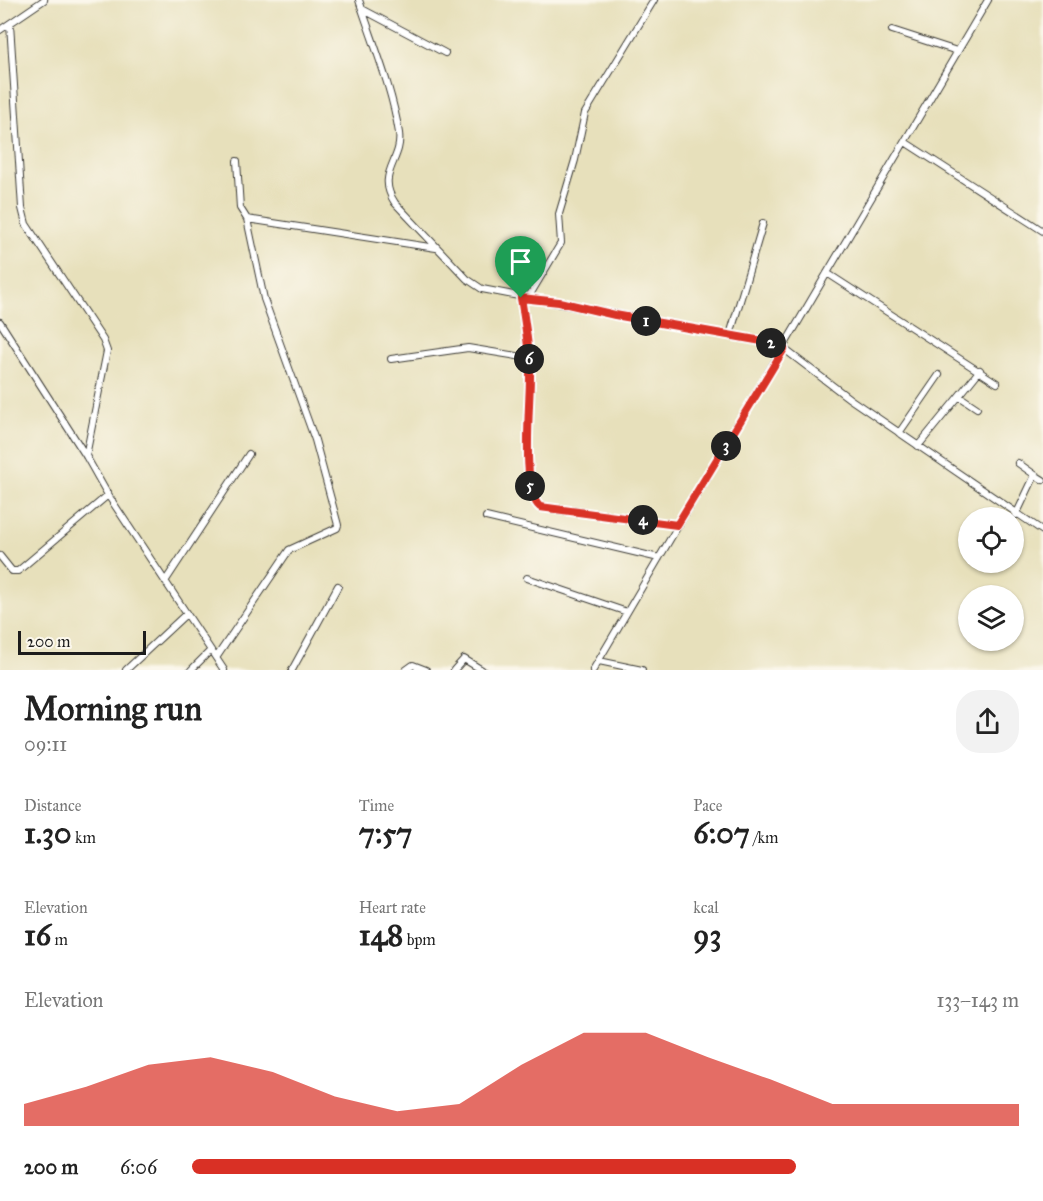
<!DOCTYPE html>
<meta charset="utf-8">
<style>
:root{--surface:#fff;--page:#f2f2f2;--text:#222;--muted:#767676;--accent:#d93025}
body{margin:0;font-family:"IM FELL Great Primer",serif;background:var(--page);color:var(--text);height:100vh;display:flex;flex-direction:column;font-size:22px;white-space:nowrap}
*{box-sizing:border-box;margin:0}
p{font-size:20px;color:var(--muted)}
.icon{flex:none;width:33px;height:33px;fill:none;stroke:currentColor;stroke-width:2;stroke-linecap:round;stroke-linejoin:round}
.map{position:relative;height:670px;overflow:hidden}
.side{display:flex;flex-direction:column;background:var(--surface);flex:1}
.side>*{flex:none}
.tools{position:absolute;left:958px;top:507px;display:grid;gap:12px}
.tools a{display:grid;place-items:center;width:66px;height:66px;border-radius:50%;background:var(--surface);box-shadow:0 2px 4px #0004;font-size:30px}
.scale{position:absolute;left:18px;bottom:15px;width:128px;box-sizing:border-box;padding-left:6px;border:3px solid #1c1c1c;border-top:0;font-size:16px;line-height:21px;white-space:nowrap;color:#1c1c1c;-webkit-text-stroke:4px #fbf7ec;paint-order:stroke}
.pin{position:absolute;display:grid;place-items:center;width:51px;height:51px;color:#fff;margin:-62px -26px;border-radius:50% 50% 50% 0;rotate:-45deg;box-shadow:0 0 6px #0007}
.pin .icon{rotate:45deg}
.km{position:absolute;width:30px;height:30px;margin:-15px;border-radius:50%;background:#222;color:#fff;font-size:16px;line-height:30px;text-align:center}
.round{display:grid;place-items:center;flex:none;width:63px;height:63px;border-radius:24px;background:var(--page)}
.summary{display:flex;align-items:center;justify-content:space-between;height:102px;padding:0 24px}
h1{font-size:33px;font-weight:800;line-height:45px}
.metrics{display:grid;grid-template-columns:repeat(3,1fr);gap:9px;height:102px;padding:6px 24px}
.metrics div{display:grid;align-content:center}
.metrics b{font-size:30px;font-weight:800}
.metrics small{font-size:16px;font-weight:400}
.metrics p{font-size:16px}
.chart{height:168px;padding:12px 24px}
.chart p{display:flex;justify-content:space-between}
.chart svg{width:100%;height:108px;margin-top:6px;fill:var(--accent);opacity:.7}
ul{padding:0 24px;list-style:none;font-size:20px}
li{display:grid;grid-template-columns:96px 72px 1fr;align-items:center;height:45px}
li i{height:15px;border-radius:8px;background:var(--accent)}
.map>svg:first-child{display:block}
</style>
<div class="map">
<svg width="1043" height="670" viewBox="0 0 1043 670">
<rect width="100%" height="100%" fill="#fbf7ec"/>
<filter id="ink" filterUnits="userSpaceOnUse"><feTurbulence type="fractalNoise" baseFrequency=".0167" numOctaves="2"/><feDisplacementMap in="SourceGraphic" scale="12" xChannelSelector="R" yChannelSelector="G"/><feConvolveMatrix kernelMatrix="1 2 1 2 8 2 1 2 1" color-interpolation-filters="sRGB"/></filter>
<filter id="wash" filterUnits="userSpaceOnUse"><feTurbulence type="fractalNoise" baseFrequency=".008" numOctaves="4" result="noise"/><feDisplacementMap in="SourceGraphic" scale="24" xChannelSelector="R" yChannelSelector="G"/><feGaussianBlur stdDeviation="1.35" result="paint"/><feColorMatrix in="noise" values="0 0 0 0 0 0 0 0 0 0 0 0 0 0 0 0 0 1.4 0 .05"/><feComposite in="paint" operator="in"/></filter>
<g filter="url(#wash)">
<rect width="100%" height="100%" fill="#e7e0bb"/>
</g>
<g filter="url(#ink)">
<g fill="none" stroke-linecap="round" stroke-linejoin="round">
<g stroke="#3a3934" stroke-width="8">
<path id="minor" d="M 359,0 C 373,43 392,88 399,133 C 403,161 375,173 395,203 L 467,279 L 482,289 L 779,345 L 850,399 L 1043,531
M 362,9 L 445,53
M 10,24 L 22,208 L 26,224 L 103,340 L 107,351 L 86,456
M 0,30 L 44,0
M 892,30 L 957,51
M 905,142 L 1043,231
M 247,219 L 436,248
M 827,273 L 997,383
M 521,298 C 525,322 529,347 530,371 C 531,398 520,492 540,507 L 677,525
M 528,298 L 561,243 L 559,214 L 575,160 L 585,113 L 654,0
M 0,322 L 86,456 L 108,495 L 224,670
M 730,335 L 763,223
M 391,359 L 468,348 L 529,358
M 959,396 L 980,370
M 899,433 L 939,375
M 918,446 L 959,396 L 977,408
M 1018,463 L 1035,475
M 1016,515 L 1035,475 L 1043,480
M 486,517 L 659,558
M 0,556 L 12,571 L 18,571 L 108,495
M 527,578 L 627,612
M 166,580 L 249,454
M 216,658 L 289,550 L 337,528 L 338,525 L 315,440 L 264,299 L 247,219 L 240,208 L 237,161
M 599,661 L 642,670
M 126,670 L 186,614
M 191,670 L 209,652
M 292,670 L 338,586
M 406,670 L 413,665 L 426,670
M 454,670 L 464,659 L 482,670
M 593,670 L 988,0"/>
</g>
<use href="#minor" stroke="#fff" stroke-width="6"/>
</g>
</g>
<g fill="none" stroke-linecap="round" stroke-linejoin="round" filter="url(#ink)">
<g stroke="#fff" stroke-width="12">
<path id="route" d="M 521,298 L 559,302 L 615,315 L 773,343 L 784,349 L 677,525 L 540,507 C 520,491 531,398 530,371 C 529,347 525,322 521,298 Z"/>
</g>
<use href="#route" stroke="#d93025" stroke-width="8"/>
</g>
</svg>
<div class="tools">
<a><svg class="icon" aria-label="locate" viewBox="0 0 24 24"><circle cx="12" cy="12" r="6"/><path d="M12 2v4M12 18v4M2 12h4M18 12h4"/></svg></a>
<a><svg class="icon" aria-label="layers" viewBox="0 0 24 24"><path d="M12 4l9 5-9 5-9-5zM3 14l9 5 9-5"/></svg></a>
</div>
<div class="scale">200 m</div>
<div class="pin" style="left:521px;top:298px;background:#1e9e55"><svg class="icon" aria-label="arrive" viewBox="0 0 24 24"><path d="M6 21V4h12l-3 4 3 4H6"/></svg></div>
<b class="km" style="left:646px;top:321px">1</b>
<b class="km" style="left:771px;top:343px">2</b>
<b class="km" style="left:726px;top:446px">3</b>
<b class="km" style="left:643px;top:520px">4</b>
<b class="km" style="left:530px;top:486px">5</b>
<b class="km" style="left:529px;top:359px">6</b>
</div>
<section class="side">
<div class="summary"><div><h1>Morning run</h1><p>09:11</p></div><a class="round"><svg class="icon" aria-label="share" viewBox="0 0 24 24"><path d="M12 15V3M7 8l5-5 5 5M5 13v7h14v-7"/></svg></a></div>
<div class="metrics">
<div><p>Distance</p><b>1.30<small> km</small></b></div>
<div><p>Time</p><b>7:57</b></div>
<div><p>Pace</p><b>6:07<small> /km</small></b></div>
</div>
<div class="metrics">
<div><p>Elevation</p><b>16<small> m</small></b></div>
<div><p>Heart rate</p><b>148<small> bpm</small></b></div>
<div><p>kcal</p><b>93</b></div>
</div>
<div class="chart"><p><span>Elevation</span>133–143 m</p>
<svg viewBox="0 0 160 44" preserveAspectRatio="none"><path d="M0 44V35L10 28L20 19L30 16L40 22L50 32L60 38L70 35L80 19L90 6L100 6L110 16L120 25L130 35L140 35L150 35L160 35V44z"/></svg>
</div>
<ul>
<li><b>200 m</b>6:06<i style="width:73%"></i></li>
</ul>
</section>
